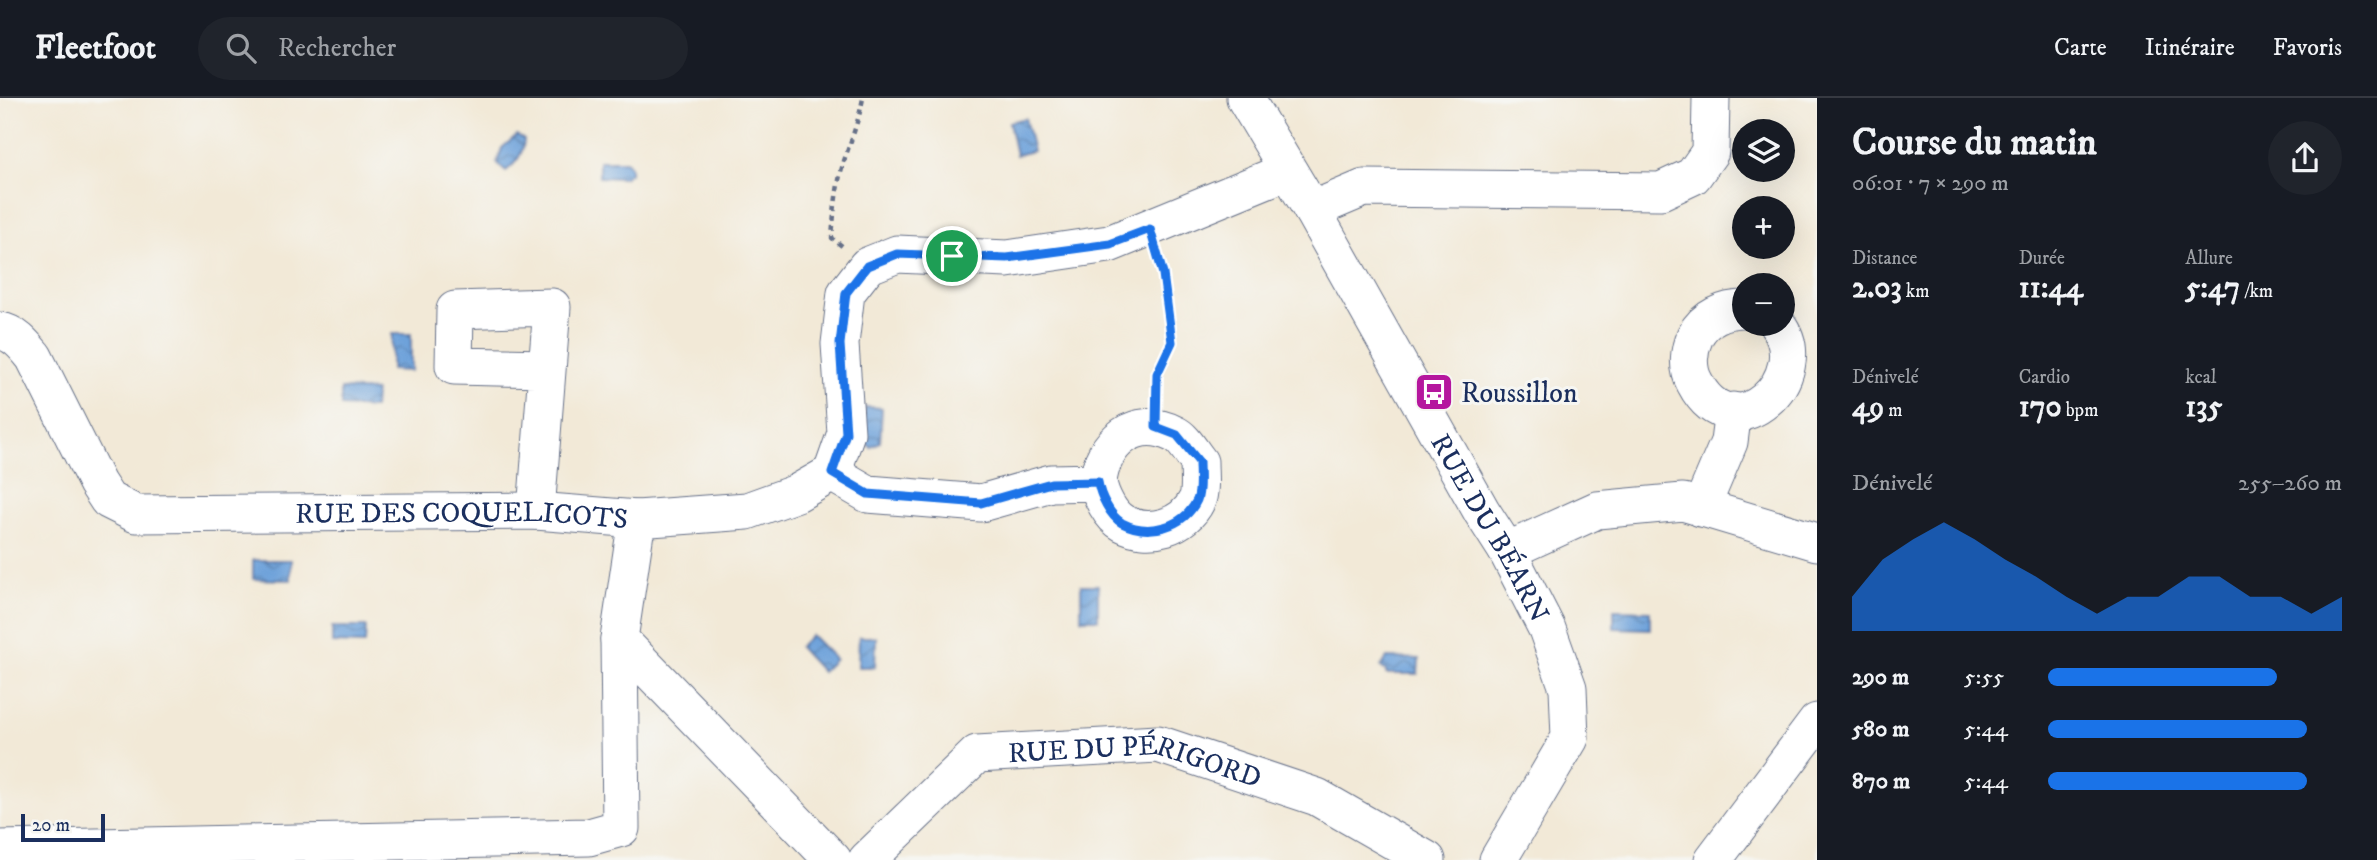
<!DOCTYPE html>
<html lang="fr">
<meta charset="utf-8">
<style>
:root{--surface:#171b24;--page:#20242c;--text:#f1f3f6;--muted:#9ea1a6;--line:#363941;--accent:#1a73e8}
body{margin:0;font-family:"IM FELL DW Pica",serif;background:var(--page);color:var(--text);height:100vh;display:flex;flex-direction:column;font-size:26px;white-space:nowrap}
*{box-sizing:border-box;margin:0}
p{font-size:23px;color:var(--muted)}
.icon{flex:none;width:38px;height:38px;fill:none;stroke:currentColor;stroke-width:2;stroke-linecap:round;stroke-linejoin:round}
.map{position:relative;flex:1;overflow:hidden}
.side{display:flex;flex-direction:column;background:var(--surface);width:560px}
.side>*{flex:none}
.tools{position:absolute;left:1732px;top:21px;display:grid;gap:14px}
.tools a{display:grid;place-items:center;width:63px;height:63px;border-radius:50%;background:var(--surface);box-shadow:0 7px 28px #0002;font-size:35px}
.scale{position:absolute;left:21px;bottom:18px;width:84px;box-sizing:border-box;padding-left:7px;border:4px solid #1b2f5e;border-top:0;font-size:19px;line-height:24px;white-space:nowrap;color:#1b2f5e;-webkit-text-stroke:5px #f6f6f2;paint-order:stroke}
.pin{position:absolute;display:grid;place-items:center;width:60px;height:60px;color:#fff;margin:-30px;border:4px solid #fff;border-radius:50%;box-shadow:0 2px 7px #0007}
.round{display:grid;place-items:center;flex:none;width:74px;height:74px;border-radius:37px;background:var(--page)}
.overview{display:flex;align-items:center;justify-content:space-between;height:119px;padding:0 35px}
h1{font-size:38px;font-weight:800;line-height:52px}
.figures{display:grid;grid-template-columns:repeat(3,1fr);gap:10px;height:119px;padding:7px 35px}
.figures div{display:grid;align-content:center}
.figures b{font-size:30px;font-weight:800}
.figures small{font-size:19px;font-weight:400}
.figures p{font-size:19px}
.chart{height:196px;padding:14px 35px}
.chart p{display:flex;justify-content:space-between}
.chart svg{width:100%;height:126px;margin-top:7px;fill:var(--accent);opacity:.7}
ul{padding:0 35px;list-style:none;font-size:23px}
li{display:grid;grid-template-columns:112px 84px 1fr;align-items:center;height:52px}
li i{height:18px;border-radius:9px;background:var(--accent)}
header{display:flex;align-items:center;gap:42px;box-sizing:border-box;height:98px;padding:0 35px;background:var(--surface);border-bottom:2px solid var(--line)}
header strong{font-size:33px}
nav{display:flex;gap:38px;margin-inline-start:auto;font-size:24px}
.search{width:490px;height:63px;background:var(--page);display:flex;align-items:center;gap:18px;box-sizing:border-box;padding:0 24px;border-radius:38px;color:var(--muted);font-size:26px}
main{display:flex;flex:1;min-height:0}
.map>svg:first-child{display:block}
</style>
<header>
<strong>Fleetfoot</strong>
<div class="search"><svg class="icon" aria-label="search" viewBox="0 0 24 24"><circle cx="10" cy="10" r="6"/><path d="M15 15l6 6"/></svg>Rechercher</div>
<nav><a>Carte</a><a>Itinéraire</a><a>Favoris</a></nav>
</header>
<main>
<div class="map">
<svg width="1817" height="762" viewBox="0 0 1817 762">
<defs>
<pattern id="water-waves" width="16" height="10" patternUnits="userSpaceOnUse" patternTransform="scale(1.75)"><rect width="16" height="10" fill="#6ea2da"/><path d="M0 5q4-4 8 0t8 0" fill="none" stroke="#5a84b4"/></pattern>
</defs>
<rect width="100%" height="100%" fill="#f6f6f2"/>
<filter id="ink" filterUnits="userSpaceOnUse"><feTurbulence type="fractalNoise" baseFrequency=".0143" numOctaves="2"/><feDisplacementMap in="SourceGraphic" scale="14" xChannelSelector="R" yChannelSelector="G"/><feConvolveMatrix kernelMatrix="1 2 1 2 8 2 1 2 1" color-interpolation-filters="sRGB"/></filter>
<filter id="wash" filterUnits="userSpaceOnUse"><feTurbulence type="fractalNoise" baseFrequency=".00686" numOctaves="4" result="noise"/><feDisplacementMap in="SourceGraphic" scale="28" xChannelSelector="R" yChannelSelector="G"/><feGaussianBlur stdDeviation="1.57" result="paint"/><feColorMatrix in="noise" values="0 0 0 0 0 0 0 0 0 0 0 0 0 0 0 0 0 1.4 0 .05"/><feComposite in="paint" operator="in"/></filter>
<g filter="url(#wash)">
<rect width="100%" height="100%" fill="#f2e9d7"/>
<path fill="url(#water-waves)" stroke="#44689c" stroke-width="2" d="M 1025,20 L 1033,53 L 1016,57 L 1009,24 Z
M 517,37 L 524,42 C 523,56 517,64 506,73 L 497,65 L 502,50 Z
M 599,63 L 626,63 L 630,69 L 630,75 L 623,80 L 599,79 Z
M 392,236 L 411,236 L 411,273 L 391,272 Z
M 341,291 L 375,293 L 374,310 L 341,308 Z
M 865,309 L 882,310 L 880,344 L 871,349 L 863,343 Z
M 253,462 L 291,462 L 291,482 L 253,481 Z
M 1081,487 L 1098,487 L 1098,521 L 1081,521 Z
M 1614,512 L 1650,513 L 1650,531 L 1614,530 Z
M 332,529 L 366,529 L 365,546 L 332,545 Z
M 811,537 L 835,561 L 822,574 L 799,549 Z
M 859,539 L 876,539 L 875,569 L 858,569 Z
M 1387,560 L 1419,561 L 1418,576 L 1386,576 L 1386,573 L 1381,569 Z"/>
</g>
<g filter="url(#ink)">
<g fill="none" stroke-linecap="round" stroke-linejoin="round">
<g stroke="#667088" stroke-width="39">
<g id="minor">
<path id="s1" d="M 1245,0 L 1312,112 L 1482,414 L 1507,453 L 1547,531 L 1568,590 L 1570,640 L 1498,762"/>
<path d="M 1312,112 L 1364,90 L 1661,93 L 1693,78 L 1710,54 L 1711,0"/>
<path d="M 1745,211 C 1724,211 1705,219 1695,238 C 1688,253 1687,271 1695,285 C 1733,358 1817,278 1777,226"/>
<path id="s2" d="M 0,233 C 15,235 25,248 34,259 L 97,385 L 108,402 L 136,416 L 536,413 L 637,421 L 619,541 L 833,762"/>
<path d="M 832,375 L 868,396 L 981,405 L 1051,385 L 1098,384 C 1100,397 1110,418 1123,425 C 1149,439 1184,429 1197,402 C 1201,393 1199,375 1199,364 C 1192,356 1184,340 1174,336 C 1136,316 1102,345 1098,384"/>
<path d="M 1701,410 L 1729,344 L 1733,313"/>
<path d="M 536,413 L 552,209 L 455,212 L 454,268 L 547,270"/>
<path d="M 637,421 L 747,413 L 797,395 L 832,375 L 846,335 L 840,246 L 846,195 L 867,168 L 897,156 L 1007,161 L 1109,146 L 1287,73"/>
<path d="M 1507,453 L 1597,412 L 1683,404 L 1817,444"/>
<path d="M 0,751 L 589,739 L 621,730 L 619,541"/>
<path id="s3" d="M 867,762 L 977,656 L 1158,646 L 1317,699 L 1427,762"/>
<path d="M 1713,762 L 1817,624"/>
</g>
</g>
<path stroke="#667088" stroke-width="4.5" stroke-dasharray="5 5" stroke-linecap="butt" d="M 842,148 L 832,140 C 834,114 836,88 844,63 C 851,42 859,22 863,0
M 1156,300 L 1157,276 L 1172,244 L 1163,176 L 1158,160"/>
<use href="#minor" stroke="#fff" stroke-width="37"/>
</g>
</g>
<g fill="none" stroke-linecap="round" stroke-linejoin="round" filter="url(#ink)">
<g stroke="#fff" stroke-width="14">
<path id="route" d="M 1150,131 L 1163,176 L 1172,244 L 1157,276 L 1156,329 L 1177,337 L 1199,364 C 1199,375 1201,393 1197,402 C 1184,429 1149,439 1122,425 C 1110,418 1100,397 1098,384 L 1051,385 L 981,405 L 868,396 L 832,375 L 846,335 L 840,246 L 846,195 L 867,168 L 897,156 L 1007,160 L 1110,146 Z"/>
</g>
<use href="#route" stroke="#1a73e8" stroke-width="9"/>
</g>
<defs>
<g id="bus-square" transform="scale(2.0125)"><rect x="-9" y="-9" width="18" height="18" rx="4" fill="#b5179e" stroke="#f6f6f2"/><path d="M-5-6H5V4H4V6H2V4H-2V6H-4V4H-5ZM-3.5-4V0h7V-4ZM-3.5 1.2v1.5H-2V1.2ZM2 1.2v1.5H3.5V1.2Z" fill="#fff"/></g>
</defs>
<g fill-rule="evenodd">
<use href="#bus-square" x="1434" y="294"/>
</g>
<g text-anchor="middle" stroke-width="6" stroke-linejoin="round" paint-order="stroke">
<g font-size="28" fill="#1b2f5e" stroke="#f6f6f2" text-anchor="start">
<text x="1461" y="304">Roussillon</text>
</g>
<g font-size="28" fill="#1b2f5e" stroke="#f6f6f2">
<text dy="10" stroke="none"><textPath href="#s2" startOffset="562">RUE DES COQUELICOTS</textPath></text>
<text dy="10" stroke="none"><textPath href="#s1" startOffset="495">RUE DU BÉARN</textPath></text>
<text dy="10" stroke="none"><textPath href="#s3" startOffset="313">RUE DU PÉRIGORD</textPath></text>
</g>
</g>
</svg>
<div class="tools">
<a><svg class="icon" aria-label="layers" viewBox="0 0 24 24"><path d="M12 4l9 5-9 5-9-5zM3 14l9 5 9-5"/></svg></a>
<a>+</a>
<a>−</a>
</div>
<div class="scale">20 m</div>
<div class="pin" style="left:952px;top:158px;background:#1e9e55"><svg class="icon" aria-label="arrive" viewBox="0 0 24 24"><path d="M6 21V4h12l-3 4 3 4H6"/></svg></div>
</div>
<section class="side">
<div class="overview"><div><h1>Course du matin</h1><p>06:01 · 7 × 290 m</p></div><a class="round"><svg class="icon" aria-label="share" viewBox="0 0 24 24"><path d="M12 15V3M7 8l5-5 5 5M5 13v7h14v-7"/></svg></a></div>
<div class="figures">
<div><p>Distance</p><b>2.03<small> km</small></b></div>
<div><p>Durée</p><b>11:44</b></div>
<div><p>Allure</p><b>5:47<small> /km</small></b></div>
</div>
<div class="figures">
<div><p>Dénivelé</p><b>49<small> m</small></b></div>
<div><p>Cardio</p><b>170<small> bpm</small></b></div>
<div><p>kcal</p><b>135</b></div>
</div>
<div class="chart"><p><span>Dénivelé</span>255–260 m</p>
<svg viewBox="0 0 160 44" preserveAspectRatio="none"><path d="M0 44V32L10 19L20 12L30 6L40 12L50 19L60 25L70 32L80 38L90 32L100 32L110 25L120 25L130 32L140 32L150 38L160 32V44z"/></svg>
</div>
<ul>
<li><b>290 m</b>5:55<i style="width:78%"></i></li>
<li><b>580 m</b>5:44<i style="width:88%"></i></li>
<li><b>870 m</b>5:44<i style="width:88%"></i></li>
</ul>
</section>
</main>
